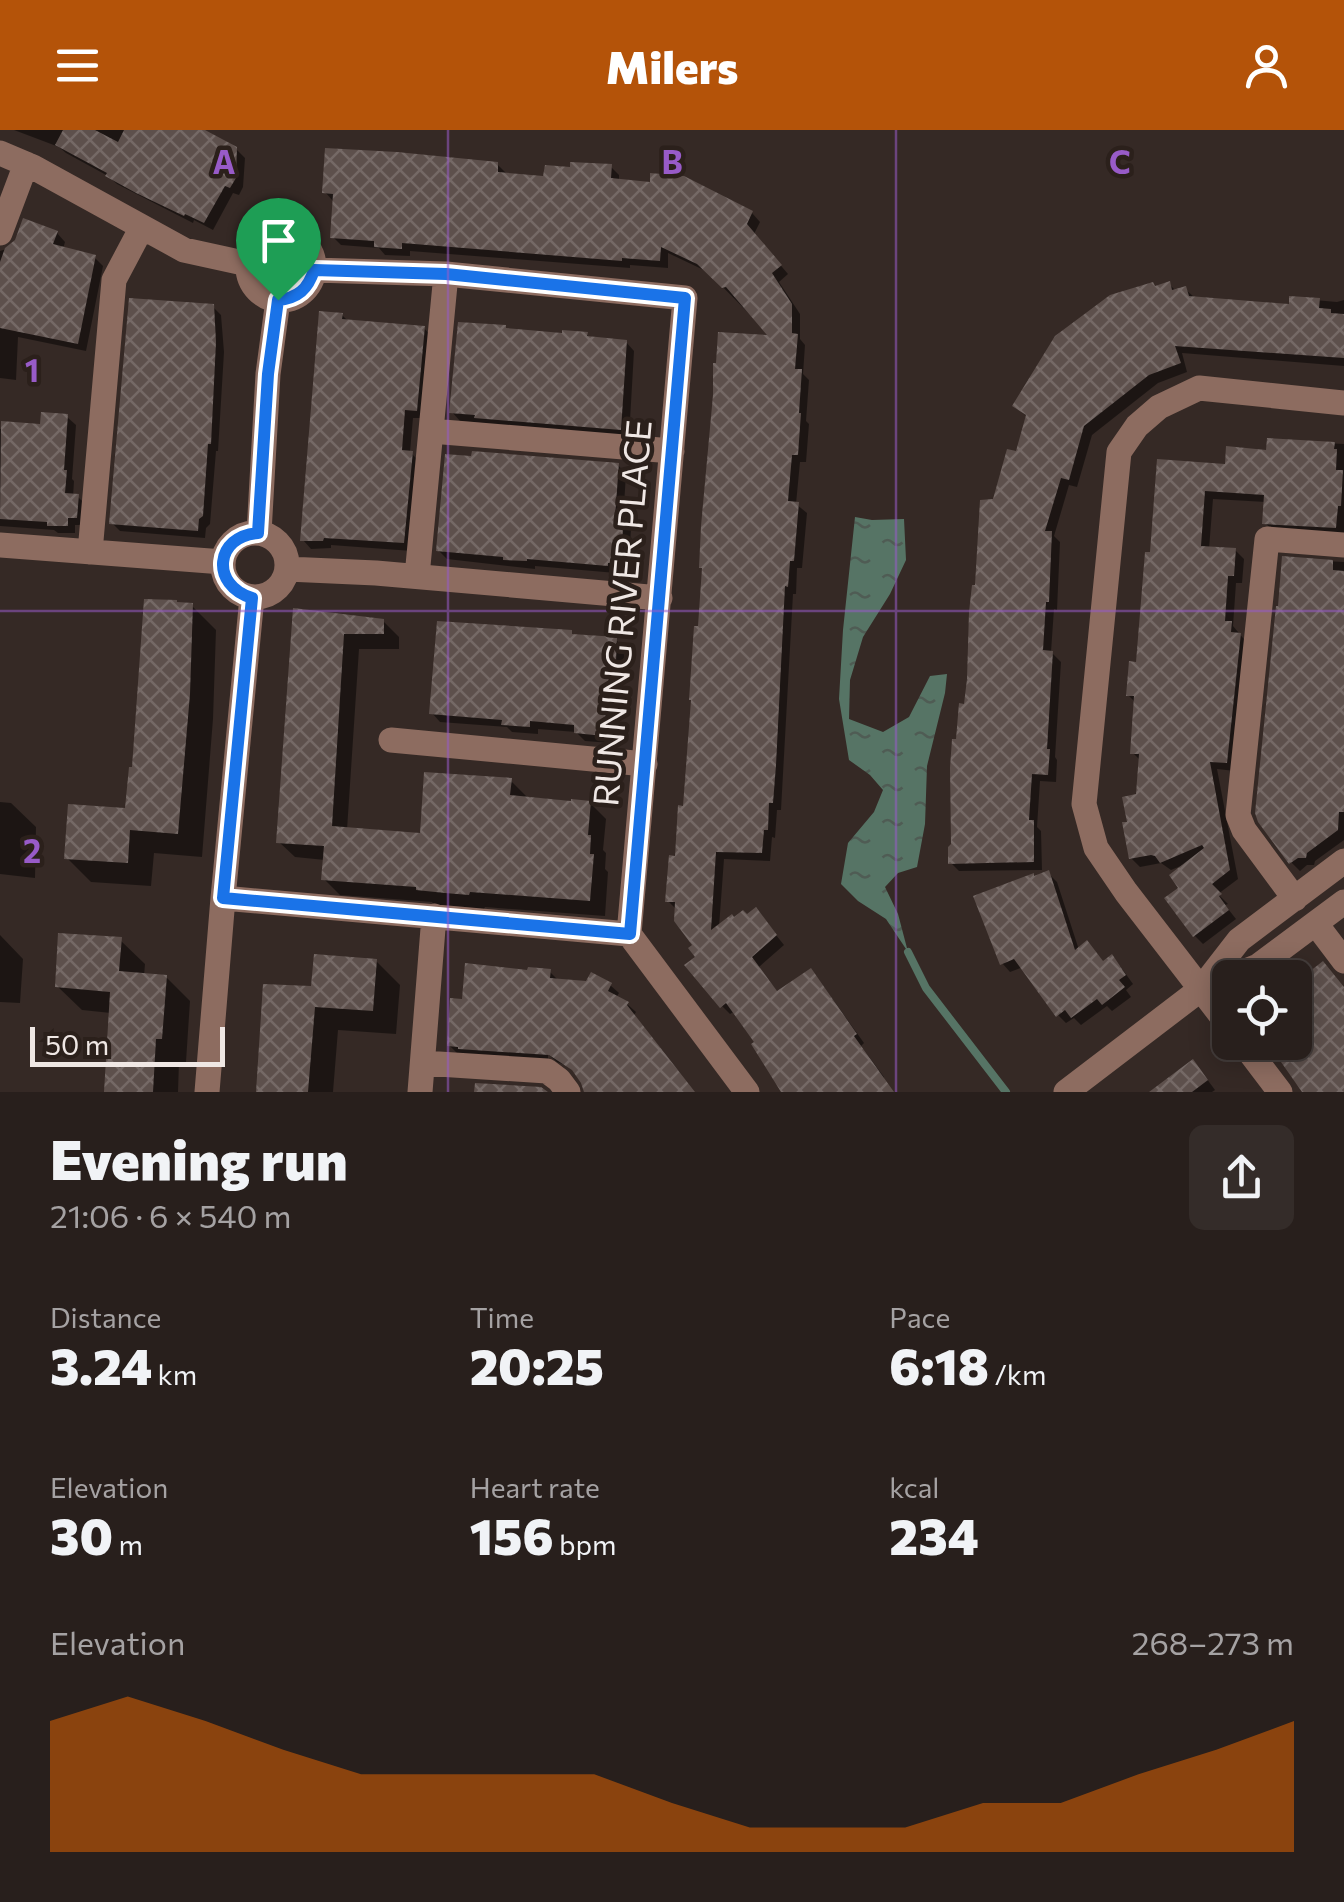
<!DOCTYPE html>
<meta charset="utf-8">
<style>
:root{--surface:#281f1c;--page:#342c29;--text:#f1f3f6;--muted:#a5a2a3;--line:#443d3b;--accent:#b45309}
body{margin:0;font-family:Commissioner,sans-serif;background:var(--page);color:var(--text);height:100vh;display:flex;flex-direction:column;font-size:38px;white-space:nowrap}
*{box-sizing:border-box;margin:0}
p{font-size:32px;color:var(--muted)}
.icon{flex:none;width:55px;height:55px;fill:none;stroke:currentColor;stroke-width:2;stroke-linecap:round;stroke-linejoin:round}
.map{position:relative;height:962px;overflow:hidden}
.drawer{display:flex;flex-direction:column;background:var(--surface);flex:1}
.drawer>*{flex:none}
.fabs{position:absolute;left:1212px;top:830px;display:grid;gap:20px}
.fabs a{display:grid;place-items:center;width:100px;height:100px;border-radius:15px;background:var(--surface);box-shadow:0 5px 25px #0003,0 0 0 2px var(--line);font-size:50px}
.scale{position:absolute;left:30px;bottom:25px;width:195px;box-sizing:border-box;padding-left:10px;border:5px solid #efe7e4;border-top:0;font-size:28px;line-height:35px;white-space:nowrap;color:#efe7e4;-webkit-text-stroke:8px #2b201b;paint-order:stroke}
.pin{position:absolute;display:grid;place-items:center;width:85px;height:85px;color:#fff;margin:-102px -42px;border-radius:50% 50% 50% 0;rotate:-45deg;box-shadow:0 0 10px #0007}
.pin .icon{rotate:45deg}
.round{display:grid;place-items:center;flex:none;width:105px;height:105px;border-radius:15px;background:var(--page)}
.overview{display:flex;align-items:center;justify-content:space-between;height:170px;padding:0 50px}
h1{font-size:55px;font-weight:800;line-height:75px}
.metrics{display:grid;grid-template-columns:repeat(3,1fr);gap:15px;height:170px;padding:10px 50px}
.metrics div{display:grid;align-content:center}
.metrics b{font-size:50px;font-weight:800}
.metrics small{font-size:28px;font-weight:400}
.metrics p{font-size:28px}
.chart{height:280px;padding:20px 50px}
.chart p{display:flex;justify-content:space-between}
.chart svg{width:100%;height:180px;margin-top:10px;fill:var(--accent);opacity:.7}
header{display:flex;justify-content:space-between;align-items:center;height:130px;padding:0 50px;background:var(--accent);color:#fff;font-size:45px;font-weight:800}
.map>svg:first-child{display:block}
</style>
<header><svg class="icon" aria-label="menu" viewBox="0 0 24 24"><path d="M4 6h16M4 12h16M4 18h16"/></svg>Milers<svg class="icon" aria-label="person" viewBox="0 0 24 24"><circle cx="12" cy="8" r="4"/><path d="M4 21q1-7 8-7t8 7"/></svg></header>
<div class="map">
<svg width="1344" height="962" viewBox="0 0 1344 962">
<defs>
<pattern id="water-ripples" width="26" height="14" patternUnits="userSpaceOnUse" patternTransform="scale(2.5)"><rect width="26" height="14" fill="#567465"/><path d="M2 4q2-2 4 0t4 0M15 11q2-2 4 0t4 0" fill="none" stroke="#4f5c54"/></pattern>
<pattern id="building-cross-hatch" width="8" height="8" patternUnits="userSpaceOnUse" patternTransform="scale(2.5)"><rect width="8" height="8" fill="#5d504c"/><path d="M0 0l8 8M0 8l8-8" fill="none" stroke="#756966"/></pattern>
</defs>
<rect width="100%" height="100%" fill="#352925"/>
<path fill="url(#water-ripples)" d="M 855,387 L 872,390 L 904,389 L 906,430 L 890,464 L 863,507 L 850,550 L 849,589 L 883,602 L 909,587 L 930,546 L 947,544 L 945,563 L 927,636 L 925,694 L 917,737 L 898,743 L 885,757 L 898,784 L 908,822 L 886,789 L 858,771 L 841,754 L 848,713 L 874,682 L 883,660 L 870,645 L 849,630 L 839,569 L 843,500 Z"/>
<path fill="#0007" d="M 14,0 L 199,0 L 236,19 L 245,28 L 243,57 L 239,65 L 233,63 L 213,100 L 194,90 L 193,93 L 117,54 L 108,46 L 66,23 L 59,17 Z
M 497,34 L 506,43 L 506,45 L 545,49 L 611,37 L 619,45 L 619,51 L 752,83 L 760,92 L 754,104 L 788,144 L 779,152 L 800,184 L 800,209 L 805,215 L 803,244 L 809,250 L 806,291 L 809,294 L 806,332 L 800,332 L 796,374 L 807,383 L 802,438 L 797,438 L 796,464 L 793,464 L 781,680 L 777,680 L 775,708 L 772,707 L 770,731 L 724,729 L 719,797 L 747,787 L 756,780 L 784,815 L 759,837 L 778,863 L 811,841 L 819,850 L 864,913 L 861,916 L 884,947 L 883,949 L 758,913 L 735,881 L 730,884 L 722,876 L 677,780 L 668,771 L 685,678 L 700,499 L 773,208 L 708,142 L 668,123 L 668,138 L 630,135 L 630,138 L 410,121 L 410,126 L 385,125 L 379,118 L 341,115 L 333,107 L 333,71 L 325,62 Z
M 57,103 L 65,112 L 63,119 L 95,128 L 103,136 L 86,221 L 18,207 L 16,250 L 0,248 L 0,121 Z
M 1169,154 L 1177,162 L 1185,159 L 1194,167 L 1291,176 L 1292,168 L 1337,172 L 1344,170 L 1344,236 L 1182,223 L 1187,242 L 1158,253 L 1092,305 L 1077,357 L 1069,355 L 1054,406 L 1060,412 L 1057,480 L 1054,479 L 1051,522 L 1061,532 L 1055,627 L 1057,630 L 1056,652 L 1040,651 L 1037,697 L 1041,701 L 1042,740 L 959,741 L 951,733 L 954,715 L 959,612 L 966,576 L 978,458 L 995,371 L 1018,324 L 1028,287 L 1015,276 L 1156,158 Z
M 212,176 L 221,185 L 224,222 L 218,321 L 216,321 L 210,394 L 206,398 L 205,408 L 120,401 L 112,393 Z
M 342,185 L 349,192 L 424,198 L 432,207 L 424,288 L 413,288 L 410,322 L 420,332 L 412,421 L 331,415 L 331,418 L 311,419 L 303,410 Z
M 508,201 L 586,204 L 591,209 L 626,212 L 634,221 L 629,308 L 485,296 L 482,293 L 460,291 L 452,282 Z
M 67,287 L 76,295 L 72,349 L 74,351 L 73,367 L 78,367 L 86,375 L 84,395 L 75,395 L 75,403 L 58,403 L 54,400 L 0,396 L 0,299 L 42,296 Z
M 1269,310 L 1344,314 L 1344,406 L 1274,401 L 1265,393 L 1266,372 L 1213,369 L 1209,419 L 1235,420 L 1244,429 L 1242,453 L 1236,453 L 1233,496 L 1248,514 L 1235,641 L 1217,639 L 1238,749 L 1218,764 L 1228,774 L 1225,775 L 1236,789 L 1203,814 L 1195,806 L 1181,758 L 1183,735 L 1171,740 L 1161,733 L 1140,737 L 1131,728 L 1141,631 L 1133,623 L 1136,573 L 1128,565 L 1138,534 L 1152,425 L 1159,331 L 1227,337 L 1269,322 Z
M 618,335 L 626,344 L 623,391 L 631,399 L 628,441 L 616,440 L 616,443 L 535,436 L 535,439 L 447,429 L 438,420 Z
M 1284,429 L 1344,432 L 1344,710 L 1315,731 L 1314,735 L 1307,735 L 1300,741 L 1291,732 Z
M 192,476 L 216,500 L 213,589 L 202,727 L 154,723 L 151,756 L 91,752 L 67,728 L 128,681 L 134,640 Z
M 295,481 L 383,491 L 399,507 L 399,519 L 359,519 L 347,700 L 422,706 L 511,651 L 527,667 L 590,673 L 606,689 L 603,720 L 606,723 L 605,739 L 608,742 L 605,786 L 485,777 L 484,779 L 434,775 L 432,772 L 340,765 L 324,749 L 325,730 L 295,727 L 279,712 Z
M 575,507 L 616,510 L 625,518 L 623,539 L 617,538 L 611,613 L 585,611 L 576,602 L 538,599 L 538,604 L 512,602 L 507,597 L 440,592 L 432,583 Z
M 0,672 L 11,673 L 36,697 L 35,748 L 0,744 Z
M 1048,743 L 1057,752 L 1079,820 L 1104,833 L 1120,836 L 1133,854 L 1126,860 L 1131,867 L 1112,881 L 1107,876 L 1081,895 L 1074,888 L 1066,893 L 1058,885 L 1023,837 L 1010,842 L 1002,833 L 1036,748 Z
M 0,805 L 23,829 L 20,873 L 0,872 Z
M 120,810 L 145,834 L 144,846 L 166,847 L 190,871 L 186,932 L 179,932 L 178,962 L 106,962 L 111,883 L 82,880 L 57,856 Z
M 376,831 L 400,855 L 396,904 L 338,900 L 333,962 L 257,962 L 314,859 Z
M 550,842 L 560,852 L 610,855 L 619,863 L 616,868 L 627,874 L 636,882 L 634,885 L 694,962 L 576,943 L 568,936 L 557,932 L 548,924 L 548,932 L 458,924 L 449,915 L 465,871 Z
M 1201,941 L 1215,960 L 1212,962 L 1152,962 Z"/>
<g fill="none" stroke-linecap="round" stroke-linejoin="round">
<path stroke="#567465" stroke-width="8" d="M 908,822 L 926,858 L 1006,962"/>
</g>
<path fill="url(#building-cross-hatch)" d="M 63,0 L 95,0 L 118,12 L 124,0 L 205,0 L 237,17 L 236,48 L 230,58 L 225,56 L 204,93 L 185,84 L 184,86 L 136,63 L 105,46 L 107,43 L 55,15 Z
M 325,18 L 397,22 L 498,32 L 498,42 L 543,46 L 545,35 L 570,37 L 570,32 L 612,34 L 611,48 L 650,52 L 650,43 L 684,46 L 753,81 L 747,94 L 782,135 L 772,143 L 792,174 L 792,203 L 798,204 L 795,239 L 802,239 L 799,283 L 801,283 L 798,325 L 792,325 L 788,371 L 799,372 L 794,431 L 790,431 L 788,457 L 785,456 L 776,635 L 773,673 L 769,673 L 768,700 L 764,700 L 762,723 L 716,722 L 711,800 L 732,784 L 734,787 L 743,780 L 747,784 L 756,777 L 777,805 L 752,827 L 777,861 L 811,838 L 857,904 L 854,906 L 894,962 L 781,962 L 751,914 L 754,912 L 726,873 L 720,878 L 684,835 L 695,827 L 688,818 L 692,815 L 674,791 L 675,772 L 665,772 L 669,725 L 675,726 L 678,675 L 683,676 L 691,570 L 689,570 L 694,496 L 698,496 L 702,438 L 699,438 L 701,396 L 713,265 L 713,233 L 716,233 L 718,202 L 767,205 L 726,157 L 722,158 L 697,134 L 661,117 L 660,131 L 622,128 L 622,131 L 402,113 L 402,119 L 387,118 L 374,117 L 374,111 L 330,108 L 333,64 L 322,63 Z
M 23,88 L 58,101 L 53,114 L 96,125 L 78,214 L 0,198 L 0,132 L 5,118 L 15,110 Z
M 1170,151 L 1172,160 L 1186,156 L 1189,166 L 1289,174 L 1289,166 L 1320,168 L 1319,178 L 1331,179 L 1331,183 L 1344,184 L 1344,228 L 1175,216 L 1181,233 L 1149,245 L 1084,296 L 1069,350 L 1061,348 L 1045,401 L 1052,401 L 1049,472 L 1046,472 L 1043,520 L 1053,521 L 1047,619 L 1050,619 L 1048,645 L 1032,644 L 1029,690 L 1034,690 L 1034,732 L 948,734 L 948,717 L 951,714 L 950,638 L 952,609 L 956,609 L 959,573 L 964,574 L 967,549 L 969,482 L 972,455 L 975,455 L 980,370 L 993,369 L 1007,319 L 1016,321 L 1026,285 L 1012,276 L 1055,206 L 1110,165 L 1153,152 L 1155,156 Z
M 129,168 L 214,174 L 216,212 L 211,314 L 208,314 L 203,386 L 199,389 L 198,401 L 109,394 Z
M 319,181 L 343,183 L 342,189 L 425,196 L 417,281 L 405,280 L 402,320 L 413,321 L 404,413 L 324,408 L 323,411 L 300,411 Z
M 458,192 L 506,195 L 506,198 L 562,203 L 562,200 L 588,202 L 587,206 L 627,210 L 621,300 L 474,288 L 475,285 L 449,283 Z
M 41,282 L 68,284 L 64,340 L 67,340 L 65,363 L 79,364 L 77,388 L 68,388 L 68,396 L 47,396 L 47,392 L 0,389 L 1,291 L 40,294 Z
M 1267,308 L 1335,312 L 1334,319 L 1337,319 L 1336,340 L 1343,340 L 1341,376 L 1338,376 L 1336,398 L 1262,394 L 1264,365 L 1205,361 L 1201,416 L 1236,418 L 1234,446 L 1228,446 L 1225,491 L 1232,491 L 1231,502 L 1241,503 L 1227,633 L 1210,632 L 1230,740 L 1212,754 L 1222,764 L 1219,766 L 1229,780 L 1193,807 L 1164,768 L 1178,758 L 1169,745 L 1204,718 L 1202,715 L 1160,733 L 1155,726 L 1151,725 L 1129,729 L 1122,692 L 1127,692 L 1122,667 L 1136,664 L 1139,624 L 1130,624 L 1134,566 L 1126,566 L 1129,531 L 1136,532 L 1145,422 L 1150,422 L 1157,329 L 1225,334 L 1226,316 L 1266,320 Z
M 472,321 L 619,333 L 615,387 L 624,388 L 620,433 L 608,433 L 608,436 L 527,429 L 527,431 L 503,430 L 503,427 L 436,421 L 445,324 L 471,326 Z
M 1282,426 L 1333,430 L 1333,440 L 1344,441 L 1344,682 L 1339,682 L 1338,700 L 1307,723 L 1306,728 L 1298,728 L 1289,734 L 1258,692 L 1255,683 L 1276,476 L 1278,476 Z
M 144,469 L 177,470 L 177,472 L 193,473 L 190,564 L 178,704 L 130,700 L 128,733 L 64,729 L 68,674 L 125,678 L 129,637 L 132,637 Z
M 293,478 L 384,489 L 384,504 L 344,504 L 332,696 L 420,703 L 424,642 L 512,648 L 510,665 L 571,671 L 571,669 L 591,671 L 588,705 L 591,705 L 590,724 L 594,724 L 590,771 L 470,762 L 469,765 L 445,763 L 416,760 L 416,757 L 321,750 L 324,716 L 276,713 Z
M 437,491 L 572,500 L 572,504 L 617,507 L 616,531 L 610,531 L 604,606 L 574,603 L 574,595 L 530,591 L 530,597 L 501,595 L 502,590 L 429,584 Z
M 1049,740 L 1075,820 L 1087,810 L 1103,831 L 1112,824 L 1126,845 L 1119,850 L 1125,857 L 1102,875 L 1097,869 L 1071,888 L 1065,880 L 1056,887 L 1014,829 L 1000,835 L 973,766 L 1034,743 L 1034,746 Z
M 58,803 L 122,807 L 119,841 L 167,845 L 162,909 L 156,909 L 153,962 L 104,962 L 110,862 L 55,857 Z
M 314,824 L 377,829 L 373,881 L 315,877 L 308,962 L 256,962 L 263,854 L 311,856 Z
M 1323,831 L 1344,857 L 1344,962 L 1302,962 L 1267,912 L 1295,912 L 1295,853 Z
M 465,833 L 527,840 L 528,837 L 551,839 L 550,848 L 586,851 L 591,842 L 612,853 L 608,861 L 629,872 L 627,875 L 695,962 L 584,962 L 581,953 L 572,940 L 549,925 L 458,919 L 458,917 L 447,916 L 450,868 L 462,869 Z
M 1193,929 L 1208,950 L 1192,962 L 1149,962 Z
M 475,953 L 541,957 L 548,962 L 474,962 Z"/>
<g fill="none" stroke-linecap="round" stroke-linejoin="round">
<path stroke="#8d6c60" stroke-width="25" d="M 0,23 L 33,37 L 184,120 L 248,134
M 0,103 L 26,34
M248 137a33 33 0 1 1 66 0a33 33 0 1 1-66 0Z
M 314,140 L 446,144 L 685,168 L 629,804
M 431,301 L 672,321
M223 435a32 32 0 1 1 64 0a32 32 0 1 1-64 0Z
M 259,403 L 268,244 L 278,170
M 0,415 L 223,432
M 90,422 L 114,150 L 142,97
M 287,439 L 376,443 L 660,468
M 417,446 L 446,144
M 391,610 L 645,634
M 223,768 L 629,804 L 747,962
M 1295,769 L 1244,700 L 1238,685 L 1267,409 L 1344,415
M 1316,794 L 1344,831
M 1205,857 L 1258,836 L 1344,772
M 1230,897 L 1126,762 L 1096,718 L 1084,674 L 1119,322 L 1137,296 L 1159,277 L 1199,258 L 1344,273
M 1242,912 L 1280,962
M 423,933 L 547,941 L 559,950 L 568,962
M 207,962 L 223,768 L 252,467
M 420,962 L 434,786
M 1066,962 L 1201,859 L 1239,810 L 1344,731"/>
</g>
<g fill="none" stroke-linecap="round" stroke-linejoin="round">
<g stroke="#fff" stroke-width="20">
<path id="route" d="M 314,140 L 446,144 L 685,168 L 630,804 L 223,768 L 252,468 C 210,455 215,406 258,403 L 268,244 L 278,170 C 298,168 308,159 314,140 Z"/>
</g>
<use href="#route" stroke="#1a73e8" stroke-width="12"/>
</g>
<path fill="none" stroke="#985bc8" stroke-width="2.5" stroke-opacity="0.55" d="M 448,0 L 448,962M 896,0 L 896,962M 0,481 L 1344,481"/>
<g text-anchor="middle" stroke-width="9" stroke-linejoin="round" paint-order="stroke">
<g font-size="35" fill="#efe7e4" stroke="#2b201b">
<text transform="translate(623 483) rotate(-85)" y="12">RUNNING RIVER PLACE</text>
</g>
</g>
<g font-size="32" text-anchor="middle" font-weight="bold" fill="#985bc8" stroke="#2b201b" stroke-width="9" stroke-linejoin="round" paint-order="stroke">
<text x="224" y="44">A</text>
<text x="672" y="44">B</text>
<text x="1120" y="44">C</text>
<text x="32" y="252">1</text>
<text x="32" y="733">2</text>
</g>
</svg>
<div class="fabs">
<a><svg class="icon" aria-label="locate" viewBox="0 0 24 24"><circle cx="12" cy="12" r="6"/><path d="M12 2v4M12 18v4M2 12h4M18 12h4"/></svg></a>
</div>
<div class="scale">50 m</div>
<div class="pin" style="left:278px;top:170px;background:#1e9e55"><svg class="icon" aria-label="arrive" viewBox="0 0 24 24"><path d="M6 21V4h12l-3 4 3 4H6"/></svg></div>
</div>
<section class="drawer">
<div class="overview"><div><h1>Evening run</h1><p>21:06 · 6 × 540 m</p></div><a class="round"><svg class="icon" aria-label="share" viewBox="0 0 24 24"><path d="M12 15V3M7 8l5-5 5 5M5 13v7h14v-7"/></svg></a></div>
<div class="metrics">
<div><p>Distance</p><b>3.24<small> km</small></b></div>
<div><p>Time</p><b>20:25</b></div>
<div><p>Pace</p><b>6:18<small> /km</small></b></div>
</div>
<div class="metrics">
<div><p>Elevation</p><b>30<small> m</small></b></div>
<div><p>Heart rate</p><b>156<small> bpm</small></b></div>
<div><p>kcal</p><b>234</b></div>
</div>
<div class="chart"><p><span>Elevation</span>268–273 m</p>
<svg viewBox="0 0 160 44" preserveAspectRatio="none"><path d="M0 44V12L10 6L20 12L30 19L40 25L50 25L60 25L70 25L80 32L90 38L100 38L110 38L120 32L130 32L140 25L150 19L160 12V44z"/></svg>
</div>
</section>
